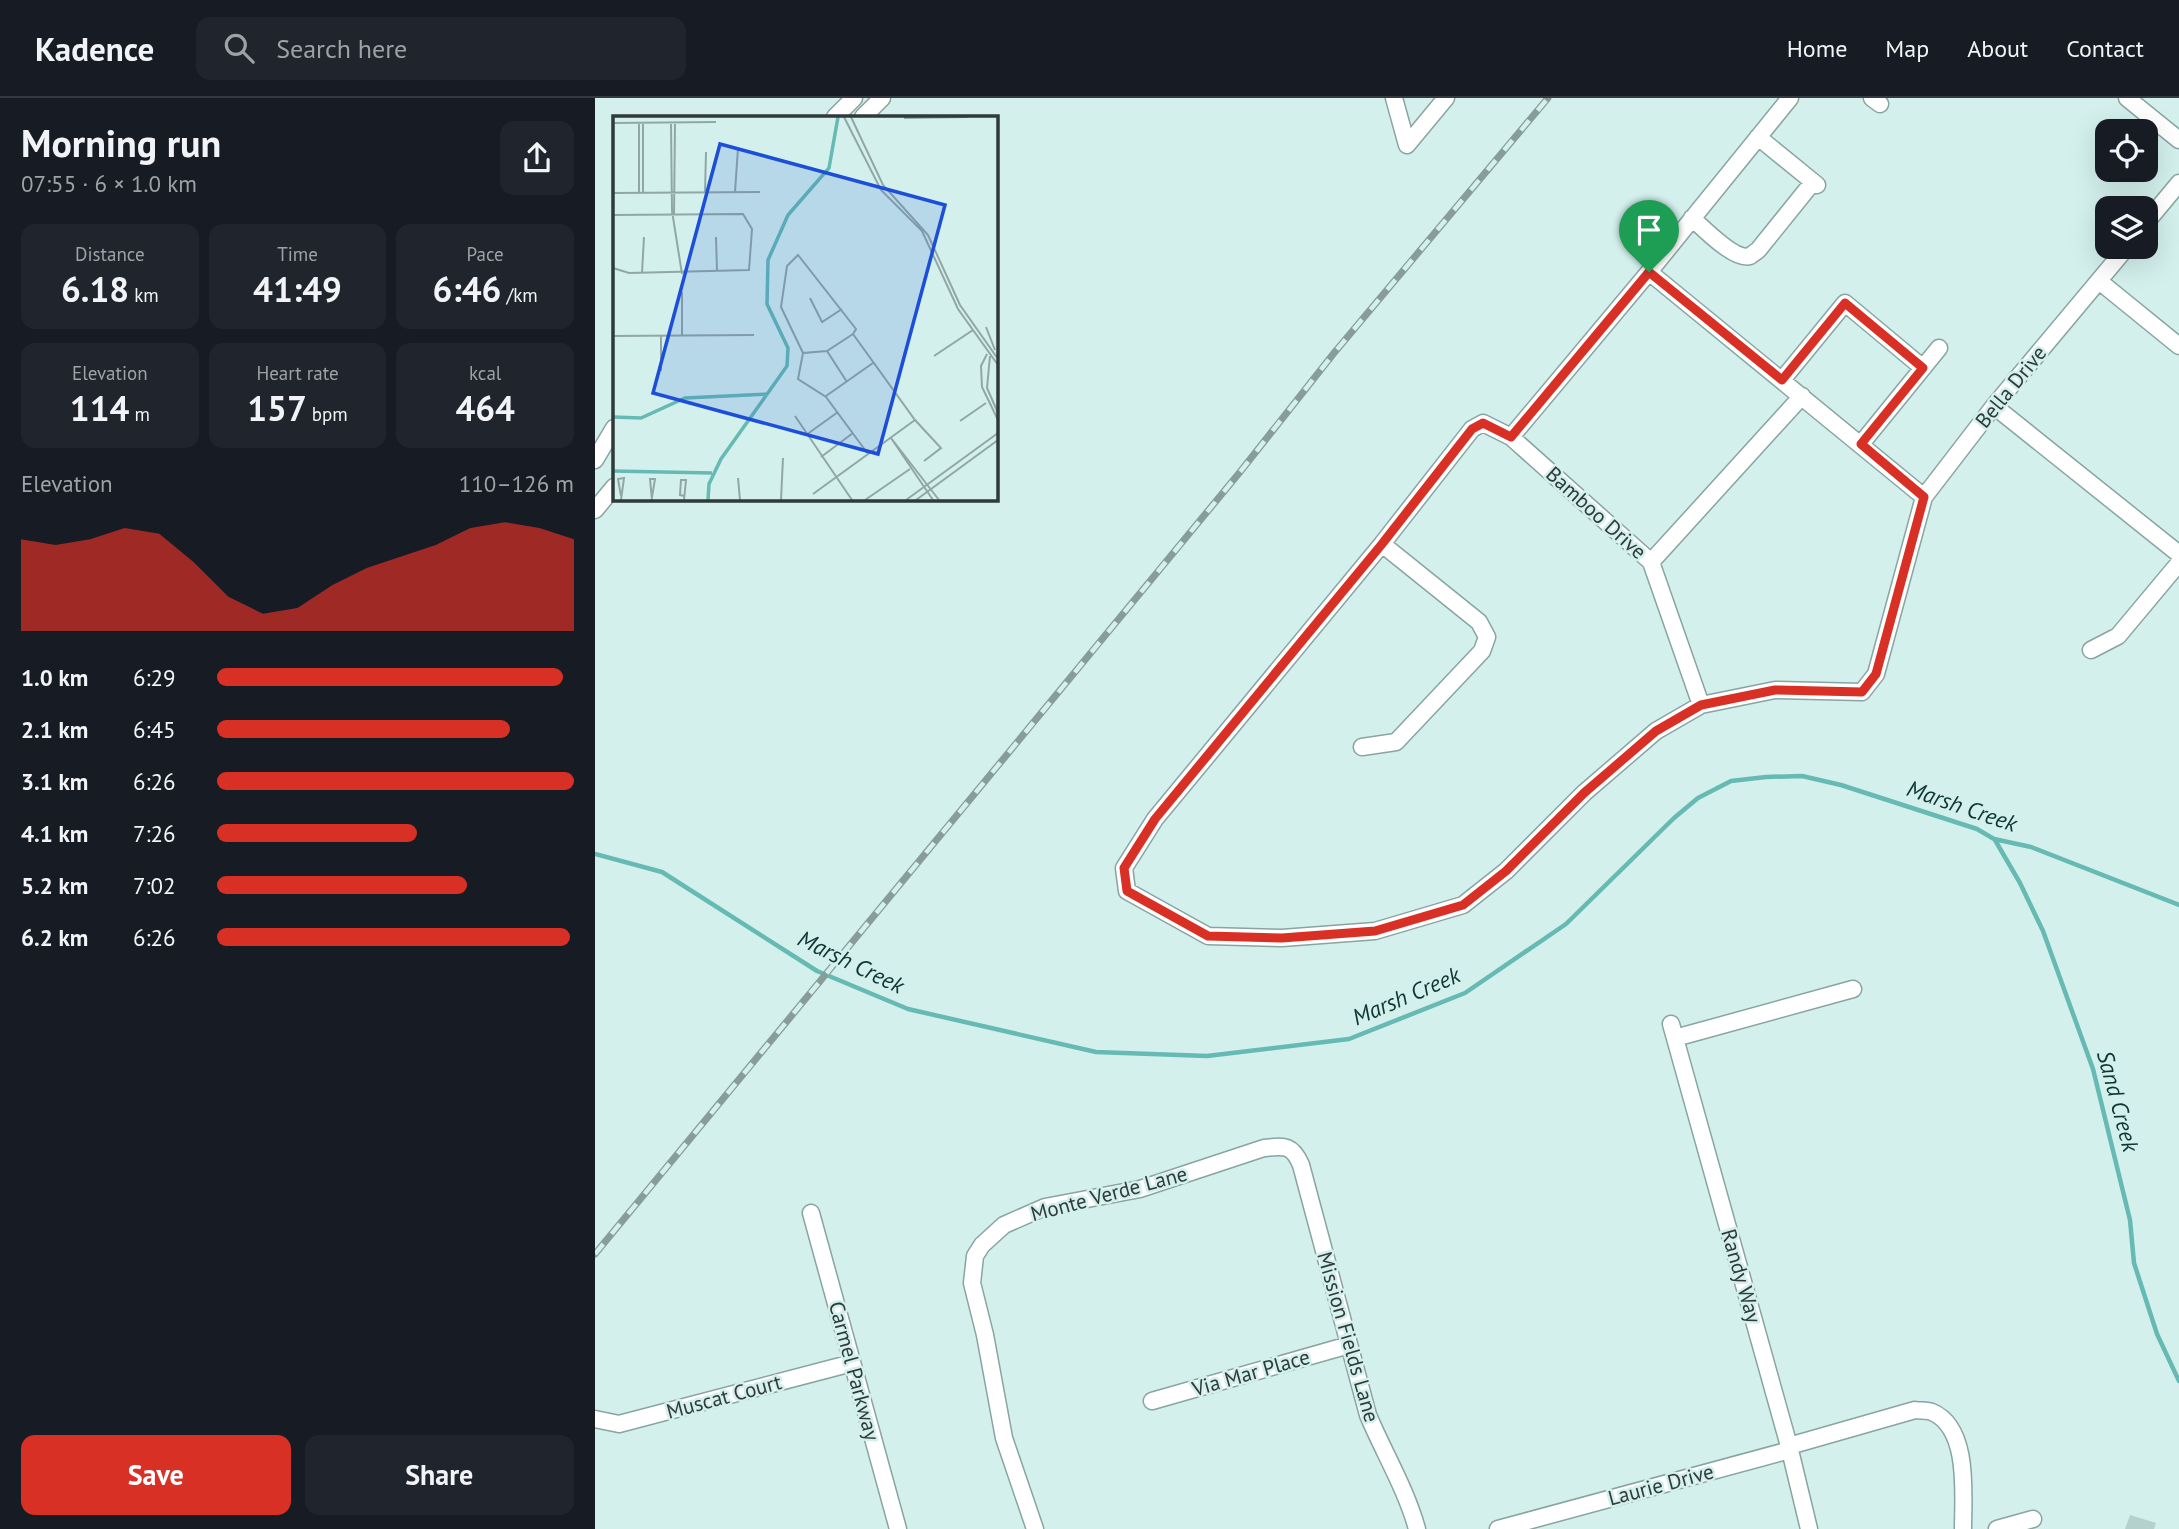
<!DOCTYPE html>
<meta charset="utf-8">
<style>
:root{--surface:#171b24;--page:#20242c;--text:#f1f3f6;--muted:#9ea1a6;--line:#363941;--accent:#d93025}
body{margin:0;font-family:"PT Sans",sans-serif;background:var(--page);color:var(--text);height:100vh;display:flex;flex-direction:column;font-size:26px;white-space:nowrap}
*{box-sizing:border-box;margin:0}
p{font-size:23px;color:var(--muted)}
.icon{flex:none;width:38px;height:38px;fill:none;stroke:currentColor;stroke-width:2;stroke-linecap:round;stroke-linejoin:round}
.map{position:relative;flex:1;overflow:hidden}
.drawer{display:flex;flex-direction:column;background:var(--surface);width:595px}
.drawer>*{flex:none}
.tools{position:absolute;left:1500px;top:21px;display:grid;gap:14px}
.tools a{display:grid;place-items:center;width:63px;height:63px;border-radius:14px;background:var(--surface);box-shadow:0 7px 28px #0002;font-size:35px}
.pin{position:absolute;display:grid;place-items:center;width:60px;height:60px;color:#fff;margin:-72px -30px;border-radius:50% 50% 50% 0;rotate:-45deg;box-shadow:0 0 7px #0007}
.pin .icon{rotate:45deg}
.round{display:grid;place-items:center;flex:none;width:74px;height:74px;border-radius:14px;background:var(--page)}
.headline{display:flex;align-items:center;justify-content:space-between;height:119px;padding:0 21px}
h1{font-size:38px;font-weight:700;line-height:52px}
.figures{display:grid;grid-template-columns:repeat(3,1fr);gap:10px;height:119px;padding:7px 21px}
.figures div{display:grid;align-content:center;border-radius:14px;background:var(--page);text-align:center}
.figures b{font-size:35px;font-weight:700}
.figures small{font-size:19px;font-weight:400}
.figures p{font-size:19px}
.chart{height:196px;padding:14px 21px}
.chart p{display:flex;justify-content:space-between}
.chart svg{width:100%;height:126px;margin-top:7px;fill:var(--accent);opacity:.7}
.primary-button{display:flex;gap:14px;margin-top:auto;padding:14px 21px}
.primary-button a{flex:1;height:80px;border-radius:14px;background:var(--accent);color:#fff;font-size:28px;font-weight:700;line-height:80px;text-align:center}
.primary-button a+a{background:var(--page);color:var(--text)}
ul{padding:0 21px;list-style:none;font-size:23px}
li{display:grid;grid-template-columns:112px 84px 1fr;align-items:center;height:52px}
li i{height:18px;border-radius:9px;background:var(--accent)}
header{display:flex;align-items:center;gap:42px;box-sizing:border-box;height:98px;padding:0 35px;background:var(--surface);border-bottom:2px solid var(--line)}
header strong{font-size:33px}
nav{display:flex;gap:38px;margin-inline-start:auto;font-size:24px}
.search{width:490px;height:63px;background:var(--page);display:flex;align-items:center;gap:18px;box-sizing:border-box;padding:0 24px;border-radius:14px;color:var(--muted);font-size:26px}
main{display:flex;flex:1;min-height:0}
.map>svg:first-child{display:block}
</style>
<header>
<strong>Kadence</strong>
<div class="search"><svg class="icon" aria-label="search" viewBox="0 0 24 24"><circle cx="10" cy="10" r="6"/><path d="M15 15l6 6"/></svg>Search here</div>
<nav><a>Home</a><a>Map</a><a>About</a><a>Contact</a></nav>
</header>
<main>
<section class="drawer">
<div class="headline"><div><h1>Morning run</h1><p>07:55 · 6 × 1.0 km</p></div><a class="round"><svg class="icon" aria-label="share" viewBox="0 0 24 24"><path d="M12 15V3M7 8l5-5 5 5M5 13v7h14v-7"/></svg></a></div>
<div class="figures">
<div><p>Distance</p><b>6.18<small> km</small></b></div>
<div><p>Time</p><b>41:49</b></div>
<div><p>Pace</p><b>6:46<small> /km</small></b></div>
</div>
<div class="figures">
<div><p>Elevation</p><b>114<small> m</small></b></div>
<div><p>Heart rate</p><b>157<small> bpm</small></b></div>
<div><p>kcal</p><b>464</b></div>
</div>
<div class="chart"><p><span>Elevation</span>110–126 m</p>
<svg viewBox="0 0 160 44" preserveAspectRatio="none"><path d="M0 44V12L10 14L20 12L30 8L40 10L50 20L60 32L70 38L80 36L90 28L100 22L110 18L120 14L130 8L140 6L150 8L160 12V44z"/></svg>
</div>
<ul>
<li><b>1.0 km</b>6:29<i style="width:97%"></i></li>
<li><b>2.1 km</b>6:45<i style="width:82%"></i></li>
<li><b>3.1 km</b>6:26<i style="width:100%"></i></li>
<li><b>4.1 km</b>7:26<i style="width:56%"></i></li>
<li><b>5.2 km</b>7:02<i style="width:70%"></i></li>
<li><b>6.2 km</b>6:26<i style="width:99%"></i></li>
</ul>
<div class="primary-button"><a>Save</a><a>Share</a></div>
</section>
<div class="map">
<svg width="1584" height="1431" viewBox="0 0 1584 1431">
<rect width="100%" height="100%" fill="#d3f0ec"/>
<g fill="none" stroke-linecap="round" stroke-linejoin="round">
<path stroke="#66bab3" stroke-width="4.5" d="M 1400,742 L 1425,785 L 1448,833 L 1498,971 L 1535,1122 L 1539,1165 L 1562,1236 L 1584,1283
M 0,756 L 67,774 L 222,873 L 313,911 L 501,954 L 612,958 L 754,941 L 870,895 L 971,826 L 1079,720 L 1103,700 L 1136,683 L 1171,679 L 1207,678 L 1246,687 L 1382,731 L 1399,741 L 1436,749 L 1584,807"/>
</g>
<path fill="#b5d1ce" d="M 1535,1417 L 1561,1425 L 1559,1431 L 1530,1431 Z"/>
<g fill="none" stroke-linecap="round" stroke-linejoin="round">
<g stroke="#89a4a1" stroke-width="19">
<path id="minor" d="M 799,0 L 812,47 L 851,0
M 1195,0 L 1054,174 L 916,339 L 1056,464 L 1106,607 L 1180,592 L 1267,594 L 1281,576 L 1329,399 L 1399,308 L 1532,149
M 1277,0 L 1285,6
M 1532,0 L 1584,42
M 240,19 L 259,0
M 268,19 L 287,0
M 1163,39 L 1222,87
M 1097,120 C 1108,130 1140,163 1155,158 C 1156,157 1164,152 1164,151 L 1218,84
M 1550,126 L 1584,85
M 1054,174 L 1329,399
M 1504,183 L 1584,248
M 1187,282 L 1250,205 L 1328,270
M 1399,308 L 1584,456
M 916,339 L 888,325 L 877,331 L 787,446 L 560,721 L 529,770 L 532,793 L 613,838 L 687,840 L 780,833 L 868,807 L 911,773 L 989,695 L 1061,633 L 1106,607
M 1266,346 L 1344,250
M 0,362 L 19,330
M 0,412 L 19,389
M 1056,464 L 1207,298
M 1496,552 L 1523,538 L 1584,465
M 767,649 L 801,644 L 887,553 L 892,539 L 884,524 L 787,446
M 1076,926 L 1194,1348 L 1214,1431
M 1080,940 L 1258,891
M 216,1115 L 303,1431
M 557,1303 L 754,1247
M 0,1321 L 24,1326 L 257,1265
M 1194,1348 L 1320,1312 C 1325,1313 1332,1312 1337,1314 C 1375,1330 1368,1397 1368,1431
M 440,1431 L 409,1340 L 390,1237 L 377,1185 L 380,1158 L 387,1147 L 409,1127 L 450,1109 L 545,1091 L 669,1050 C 689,1048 697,1046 706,1067 L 773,1317 C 789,1355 811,1391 822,1431
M 903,1431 L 1195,1352
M 1402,1431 L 1438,1421"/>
</g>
<use href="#minor" stroke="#fff" stroke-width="16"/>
<g stroke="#889d9a" stroke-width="7">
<path id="rail" d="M 0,1156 L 645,374 L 739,255 L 953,0"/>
</g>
<use href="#rail" stroke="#d3f0ec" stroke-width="4.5" stroke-dasharray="13" stroke-linecap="butt"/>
</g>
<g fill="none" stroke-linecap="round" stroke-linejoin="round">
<g stroke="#fff" stroke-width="14">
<path id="route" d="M 1054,174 L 1187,282 L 1250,205 L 1328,270 L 1266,346 L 1329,399 L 1281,576 L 1267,594 L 1180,592 L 1106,607 L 1061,633 L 989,695 L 911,773 L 868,807 L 780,833 L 687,840 L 613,838 L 532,793 L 529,770 L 560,721 L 787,446 L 877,331 L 888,325 L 916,339 Z"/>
</g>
<use href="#route" stroke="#d93025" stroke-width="9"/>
</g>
<g text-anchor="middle" stroke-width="5" stroke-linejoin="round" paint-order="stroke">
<g font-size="21" fill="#2f3a39" stroke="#d3f0ec">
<text transform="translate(1416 289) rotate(-51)" y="7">Bella Drive</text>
<text transform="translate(1001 415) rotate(42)" y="7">Bamboo Drive</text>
<text transform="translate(514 1096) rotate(-15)" y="7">Monte Verde Lane</text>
<text transform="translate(1146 1178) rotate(74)" y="7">Randy Way</text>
<text transform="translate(753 1239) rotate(74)" y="7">Mission Fields Lane</text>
<text transform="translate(259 1273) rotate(75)" y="7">Carmel Parkway</text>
<text transform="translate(656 1275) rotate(-16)" y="7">Via Mar Place</text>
<text transform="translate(129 1299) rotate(-15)" y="7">Muscat Court</text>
<text transform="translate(1066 1387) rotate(-15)" y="7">Laurie Drive</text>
</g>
<g font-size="23" font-style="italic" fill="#0d3734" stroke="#d3f0ec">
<text transform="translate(1367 708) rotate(19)" y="8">Marsh Creek</text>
<text transform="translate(256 864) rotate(26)" y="8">Marsh Creek</text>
<text transform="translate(811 898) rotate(-23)" y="8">Marsh Creek</text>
<text transform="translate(1523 1003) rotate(75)" y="8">Sand Creek</text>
</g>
</g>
<g transform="translate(18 18)">
<rect width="385" height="385" fill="#d3f0ec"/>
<path fill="none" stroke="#66bab3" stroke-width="3.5" d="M 0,301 L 28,302 L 72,282 L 155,278M 0,355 L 99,357M 95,384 L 96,368 L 108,343 L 174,250 L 175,232 L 154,188 L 155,144 L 175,99 L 216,52 L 225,1"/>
<path fill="none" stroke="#91a7a4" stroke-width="2" d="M 231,1 L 268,74 L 309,115 L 345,193 L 385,249M 238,1 L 270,69 L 315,119 L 347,189 L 385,243M 291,2 L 355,1M 0,7 L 103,6M 26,7 L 26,77M 30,7 L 30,76M 58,8 L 59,95 L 69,158M 92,76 L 93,36M 122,76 L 125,32M 0,77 L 147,76M 61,98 L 62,8M 0,99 L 130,98 L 139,113 L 136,154 L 16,157 L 0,152M 103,121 L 104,154M 29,157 L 31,121M 197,182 L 209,206 L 229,193M 373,211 L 382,234M 48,219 L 48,255M 69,219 L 69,176M 0,220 L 141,219M 214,235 L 234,266M 190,237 L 168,191 L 174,150 L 185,139 L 243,213 L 240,218M 374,238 L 368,250 L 369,271 L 385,304M 321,240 L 360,214M 377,240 L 374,272 L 385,297M 213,280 L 260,247M 182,300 L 239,384M 347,305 L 373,287M 193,319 L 225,296M 278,322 L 326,384M 278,322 L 320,384M 255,338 L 213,281 L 185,263 L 190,237 L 214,235 L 240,218 L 302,304 L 328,332 L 311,345M 208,341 L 240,317M 125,362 L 127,384M 200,378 L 302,304M 8,380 L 5,363 L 11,362 L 8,384M 39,381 L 42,363 L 37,363 L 39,384M 71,384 L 73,364 L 68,364 L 67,379 L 71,380M 168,384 L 170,342M 252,384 L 297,353M 293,384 L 385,317M 303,384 L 385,324"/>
<path fill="#1d4ed8" fill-opacity="0.15" stroke="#1d4ed8" stroke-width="3.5" d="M 107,28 L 332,89 L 265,338 L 40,277 Z"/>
<rect width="385" height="385" fill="none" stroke="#2f3a39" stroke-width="3.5"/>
</g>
</svg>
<div class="tools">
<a><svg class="icon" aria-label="locate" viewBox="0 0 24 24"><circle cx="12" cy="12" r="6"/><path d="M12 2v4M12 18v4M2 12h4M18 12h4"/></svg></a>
<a><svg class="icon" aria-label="layers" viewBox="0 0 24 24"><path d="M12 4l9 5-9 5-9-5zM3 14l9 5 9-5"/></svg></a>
</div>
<div class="pin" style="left:1054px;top:174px;background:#1e9e55"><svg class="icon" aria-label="arrive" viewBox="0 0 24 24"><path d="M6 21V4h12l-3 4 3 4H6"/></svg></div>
</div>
</main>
